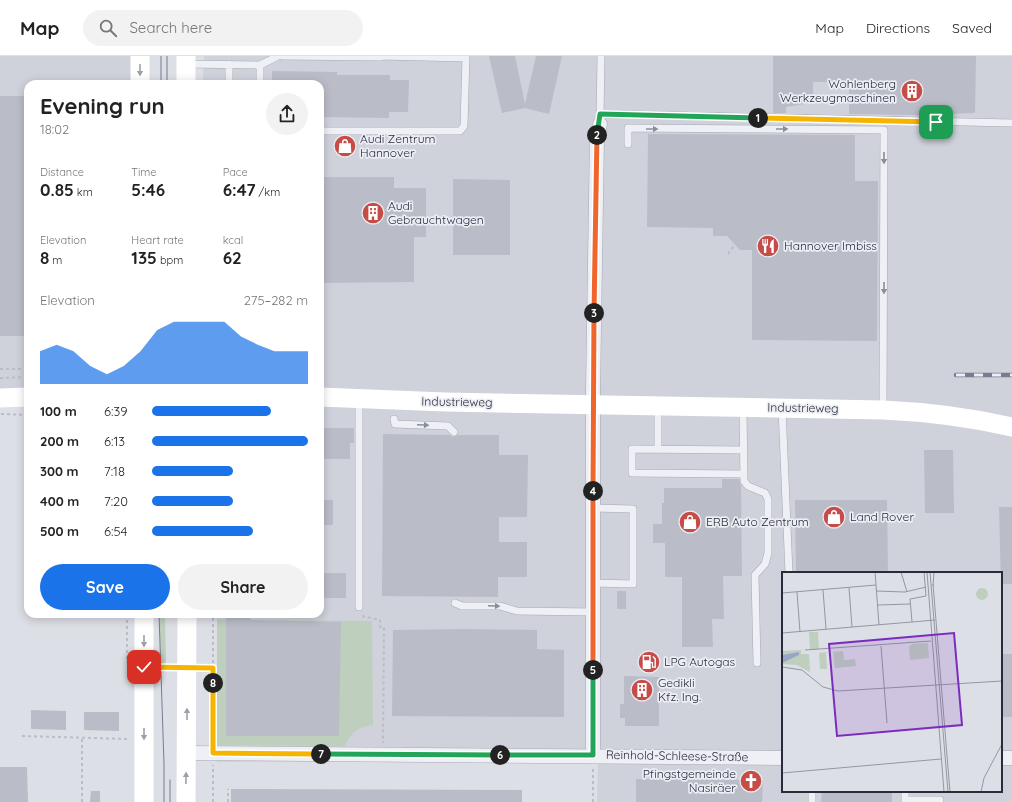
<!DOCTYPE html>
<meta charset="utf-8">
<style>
:root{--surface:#fff;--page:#f2f2f2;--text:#222;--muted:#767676;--line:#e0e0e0;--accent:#1a73e8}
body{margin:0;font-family:Quicksand,sans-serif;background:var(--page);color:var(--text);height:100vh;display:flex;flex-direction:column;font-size:15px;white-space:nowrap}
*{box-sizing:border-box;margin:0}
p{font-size:13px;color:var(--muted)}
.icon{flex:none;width:22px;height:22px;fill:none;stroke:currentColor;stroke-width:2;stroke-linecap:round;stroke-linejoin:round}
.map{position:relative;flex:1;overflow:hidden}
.side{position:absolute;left:24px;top:24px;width:300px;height:538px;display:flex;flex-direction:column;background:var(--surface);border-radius:12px;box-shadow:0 2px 10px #0003}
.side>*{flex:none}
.pin{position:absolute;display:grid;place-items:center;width:34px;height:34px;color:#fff;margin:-17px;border-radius:8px;box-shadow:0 2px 6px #0006}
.km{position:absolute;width:20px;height:20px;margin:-10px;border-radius:50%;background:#222;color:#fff;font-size:11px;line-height:20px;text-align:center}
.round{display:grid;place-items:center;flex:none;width:42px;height:42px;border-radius:21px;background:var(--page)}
.head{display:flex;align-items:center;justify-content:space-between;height:68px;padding:0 16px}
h1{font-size:22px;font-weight:800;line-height:30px}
.metrics{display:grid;grid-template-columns:repeat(3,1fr);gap:6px;height:68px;padding:4px 16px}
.metrics div{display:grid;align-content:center}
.metrics b{font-size:17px;font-weight:800}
.metrics small{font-size:11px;font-weight:400}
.metrics p{font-size:11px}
.chart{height:112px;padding:8px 16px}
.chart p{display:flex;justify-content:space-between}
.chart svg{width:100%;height:72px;margin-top:4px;fill:var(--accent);opacity:.7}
.button{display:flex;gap:8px;margin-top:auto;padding:8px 16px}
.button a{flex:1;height:46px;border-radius:24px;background:var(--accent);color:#fff;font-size:16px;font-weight:800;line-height:46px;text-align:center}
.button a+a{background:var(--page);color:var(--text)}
ul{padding:0 16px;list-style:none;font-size:13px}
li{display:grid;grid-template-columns:64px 48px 1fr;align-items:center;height:30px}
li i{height:10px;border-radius:5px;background:var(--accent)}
header{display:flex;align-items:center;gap:24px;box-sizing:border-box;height:56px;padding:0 20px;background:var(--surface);border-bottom:1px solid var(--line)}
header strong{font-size:19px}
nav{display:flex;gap:22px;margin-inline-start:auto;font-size:14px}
.search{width:280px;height:36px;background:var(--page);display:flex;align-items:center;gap:10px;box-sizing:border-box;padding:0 14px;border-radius:22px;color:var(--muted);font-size:15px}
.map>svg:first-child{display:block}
</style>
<header>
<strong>Map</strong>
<div class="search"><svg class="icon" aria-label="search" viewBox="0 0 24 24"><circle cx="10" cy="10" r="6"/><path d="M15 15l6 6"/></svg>Search here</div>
<nav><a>Map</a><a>Directions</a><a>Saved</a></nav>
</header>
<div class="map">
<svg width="1012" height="746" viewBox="0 0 1012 746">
<rect width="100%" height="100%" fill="#dddfe6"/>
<path fill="#cfd1db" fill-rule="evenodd" d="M 0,0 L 140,0 L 140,28 L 28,28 L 28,341 L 0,342 Z
M 204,0 L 1012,0 L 1012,746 L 597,746 L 598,704 L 217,706 L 217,558 L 320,558 L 320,28 L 203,28 ZM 783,517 L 1001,517 L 1001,735 L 783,735 Z"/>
<path fill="#bfcfbe" d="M 159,558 L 165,558 L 166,612 L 161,611 Z
M 217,564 L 372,565 L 373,669 C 359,670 350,677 345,690 L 217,689 Z"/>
<path fill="#babdc8" d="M 489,0 L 515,0 L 525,48 L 536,0 L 562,0 L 549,58 L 525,52 L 502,57 Z
M 773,0 L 976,0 L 975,57 L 914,59 L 849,58 L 849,26 L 813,26 L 813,44 L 804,43 L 804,48 L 786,51 L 786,57 L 773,57 Z
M 272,15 L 337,16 L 337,19 L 390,19 L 390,24 L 409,24 L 408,56 L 389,56 L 389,62 L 320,61 L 320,28 L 272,28 Z
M 0,40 L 28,40 L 28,280 L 0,280 Z
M 648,78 L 855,79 L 855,125 L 878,125 L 877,285 L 752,284 L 752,194 L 740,194 L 727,180 L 713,180 L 713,172 L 647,171 Z
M 320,121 L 394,121 L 394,132 L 426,132 L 426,181 L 414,181 L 414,226 L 320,227 Z
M 453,123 L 510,124 L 510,199 L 453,199 Z
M 320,372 L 354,372 L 354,387 L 350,387 L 350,403 L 320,403 Z
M 383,378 L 450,379 L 453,381 L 458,379 L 499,379 L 499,399 L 528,399 L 527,461 L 499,461 L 499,486 L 527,486 L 527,521 L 498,521 L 498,541 L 382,540 Z
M 924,394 L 953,394 L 954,457 L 925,457 Z
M 722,423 L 739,423 L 741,430 L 742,520 L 723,520 L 724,563 L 712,563 L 713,591 L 682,591 L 682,521 L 665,521 L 665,487 L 653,487 L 653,468 L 662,468 L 662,447 L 664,447 L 664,432 L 722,432 Z
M 320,444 L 333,444 L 333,469 L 320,469 Z
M 795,444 L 887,444 L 888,517 L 796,517 Z
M 999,451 L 1012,451 L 1012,528 L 1001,528 Z
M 320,517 L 346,517 L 346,542 L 320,542 Z
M 617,535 L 626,535 L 626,553 L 617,553 Z
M 226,558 L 251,558 L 251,564 L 341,566 L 339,680 L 226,680 Z
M 465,573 L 537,574 L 537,593 L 564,594 L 564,661 L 392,660 L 393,574 Z
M 1001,598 L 1012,598 L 1012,661 L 1001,661 Z
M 624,620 L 659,621 L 659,670 L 625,670 L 625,662 L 620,662 L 620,648 L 624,648 Z
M 31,654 L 66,655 L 66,674 L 31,673 Z
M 84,656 L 119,656 L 119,675 L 84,674 Z
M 0,711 L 27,711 L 28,746 L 0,746 Z
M 636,723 L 763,724 L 762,746 L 636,746 Z
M 231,733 L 522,734 L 522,746 L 231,746 Z
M 91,735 L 100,735 L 100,746 L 90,746 Z
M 822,735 L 892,735 L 892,746 L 821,746 Z"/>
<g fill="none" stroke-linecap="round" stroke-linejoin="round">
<g stroke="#a6a9b3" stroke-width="8">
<path id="lane" d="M 282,0 L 381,1
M 381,0 L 466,2
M 186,8 L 260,9
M 229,8 L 229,28
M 260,28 L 260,9 L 278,0
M 600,58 L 1012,67
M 600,62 L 601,0
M 320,75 L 460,75 L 464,70 L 466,0
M 628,88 L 628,72 L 884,74 L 883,354
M 658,351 L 658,393
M 782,352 L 789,517
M 743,353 L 744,425 L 748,430 L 765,437 L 768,443 L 768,497 L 765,508 L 755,519 L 757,607
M 394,363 L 395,368 L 448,370 L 454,376
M 744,394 L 632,393 L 632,417 L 744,418
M 593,452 L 633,453 L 633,528 L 593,527
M 455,547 L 462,550 L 500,550 L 517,555 L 593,556
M 359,551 L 359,343
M 905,735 L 905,744 L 940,744
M 812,746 L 812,735"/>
</g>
<g stroke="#a6a9b3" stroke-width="15">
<path id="street" d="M 186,697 L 783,702
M 593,699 L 593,334 L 597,80 L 600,68
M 1001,702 L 1012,702"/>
</g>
<path stroke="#bbbdc5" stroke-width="2" stroke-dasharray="3 3" stroke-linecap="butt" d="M 728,198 L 735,188
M 0,313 L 28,313
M 0,322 L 28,321
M 1,358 L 28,359
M 127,558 L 127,607
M 362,560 L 380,564 L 380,571 L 384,571 L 383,687
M 158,611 L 171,611
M 202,612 L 213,612
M 22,680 L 128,683
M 213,685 L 213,558
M 82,746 L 82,681
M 213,746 L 213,709
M 228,746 L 228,733
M 593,746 L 593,713"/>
<use href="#lane" stroke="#eff0f5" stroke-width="7"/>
<use href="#street" stroke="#eff0f5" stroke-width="14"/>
<path stroke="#fff" stroke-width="19" d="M 140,0 L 140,28
M 186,28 L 186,0
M 320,341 L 445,346 L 883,354 C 927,356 969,361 1012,371
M 0,342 L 28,341
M 144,746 L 144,558
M 186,746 L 187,558"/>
<path stroke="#777c8f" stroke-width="1" d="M 161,28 L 161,0
M 167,28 L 167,0
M 159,558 L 164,708 L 164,746
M 170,746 L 170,724"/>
<g stroke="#777c8f" stroke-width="4.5">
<path id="rail" d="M 956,319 L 1012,319"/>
</g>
<use href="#rail" stroke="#eceef4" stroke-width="3" stroke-dasharray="9" stroke-linecap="butt"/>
</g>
<defs><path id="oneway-solid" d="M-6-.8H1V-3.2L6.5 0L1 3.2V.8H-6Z"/></defs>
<g fill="#9ea0a7">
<use href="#oneway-solid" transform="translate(140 14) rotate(90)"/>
<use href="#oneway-solid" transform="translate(144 585) rotate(90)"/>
<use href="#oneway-solid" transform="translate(187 658) rotate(-90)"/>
<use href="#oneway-solid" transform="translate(144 678) rotate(90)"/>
<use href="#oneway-solid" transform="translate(186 722) rotate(-89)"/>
</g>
<g fill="#8b8e98">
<use href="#oneway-solid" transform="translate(652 73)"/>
<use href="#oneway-solid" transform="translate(782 73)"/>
<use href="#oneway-solid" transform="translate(884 102) rotate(90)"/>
<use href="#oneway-solid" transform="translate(884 232) rotate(90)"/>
<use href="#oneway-solid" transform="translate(423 369) rotate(2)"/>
<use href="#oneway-solid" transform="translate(494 550) rotate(2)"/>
</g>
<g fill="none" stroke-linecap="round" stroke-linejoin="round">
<g stroke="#fff" stroke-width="8">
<path id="split-1" d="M 758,62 L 936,66"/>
</g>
<g stroke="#fff" stroke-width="8">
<path id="split-2" d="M 597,79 L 600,58 L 758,62"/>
</g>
<g stroke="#fff" stroke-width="8">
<path id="split-3" d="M 594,257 L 597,79"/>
</g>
<g stroke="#fff" stroke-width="8">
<path id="split-4" d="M 593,435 L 594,257"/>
</g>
<g stroke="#fff" stroke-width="8">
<path id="split-5" d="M 593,435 L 593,614"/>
</g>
<g stroke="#fff" stroke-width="8">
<path id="split-6" d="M 500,699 L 593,699 L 593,614"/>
</g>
<g stroke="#fff" stroke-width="8">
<path id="split-7" d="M 321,698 L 500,699"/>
</g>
<g stroke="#fff" stroke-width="8">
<path id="split-8" d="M 213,627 L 213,697 L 321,698"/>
</g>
<g stroke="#fff" stroke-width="8">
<path id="split-9" d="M 144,611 L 213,612 L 213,627"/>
</g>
<use href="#split-1" stroke="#f5b400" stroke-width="5"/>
<use href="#split-2" stroke="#22a559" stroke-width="5"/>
<use href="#split-3" stroke="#f0652b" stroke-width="5"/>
<use href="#split-4" stroke="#f0652b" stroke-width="5"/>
<use href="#split-5" stroke="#f0652b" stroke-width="5"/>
<use href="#split-6" stroke="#22a559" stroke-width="5"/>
<use href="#split-7" stroke="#22a559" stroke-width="5"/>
<use href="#split-8" stroke="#f5b400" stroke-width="5"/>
<use href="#split-9" stroke="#f5b400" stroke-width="5"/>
</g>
<defs>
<g id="building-disc" transform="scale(1.15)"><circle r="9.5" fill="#c64c47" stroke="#eceef4"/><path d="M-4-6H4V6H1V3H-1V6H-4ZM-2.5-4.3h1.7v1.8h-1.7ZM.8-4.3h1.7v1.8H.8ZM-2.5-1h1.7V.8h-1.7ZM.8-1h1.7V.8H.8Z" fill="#fff"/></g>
<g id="shop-disc" transform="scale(1.15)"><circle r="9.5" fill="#c64c47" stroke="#eceef4"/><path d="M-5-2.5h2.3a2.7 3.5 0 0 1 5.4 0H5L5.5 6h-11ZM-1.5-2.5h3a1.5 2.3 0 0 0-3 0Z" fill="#fff"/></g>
<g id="restaurant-disc" transform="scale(1.15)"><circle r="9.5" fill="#c64c47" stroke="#eceef4"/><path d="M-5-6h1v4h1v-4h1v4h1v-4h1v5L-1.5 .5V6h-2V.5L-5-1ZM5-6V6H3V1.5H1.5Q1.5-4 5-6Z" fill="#fff"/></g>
<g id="fuel-disc" transform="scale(1.15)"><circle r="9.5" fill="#c64c47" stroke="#eceef4"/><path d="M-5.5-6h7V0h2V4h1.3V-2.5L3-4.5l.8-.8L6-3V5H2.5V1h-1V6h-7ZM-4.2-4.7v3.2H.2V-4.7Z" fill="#fff"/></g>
<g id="church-disc" transform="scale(1.15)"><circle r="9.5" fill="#c64c47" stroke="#eceef4"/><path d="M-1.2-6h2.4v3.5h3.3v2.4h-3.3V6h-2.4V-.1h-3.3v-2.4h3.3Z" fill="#fff"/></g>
</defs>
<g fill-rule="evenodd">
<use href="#building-disc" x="912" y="35"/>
<use href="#shop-disc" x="345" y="90"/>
<use href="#building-disc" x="373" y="157"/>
<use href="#restaurant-disc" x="768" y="190"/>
<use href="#shop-disc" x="834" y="461"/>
<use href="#shop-disc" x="690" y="466"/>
<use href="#fuel-disc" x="649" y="606"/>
<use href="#building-disc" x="642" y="634"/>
<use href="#church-disc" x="751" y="725"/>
</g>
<g text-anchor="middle" stroke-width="3.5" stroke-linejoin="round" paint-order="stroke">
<g font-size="12" fill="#272b3c" stroke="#eceef4" text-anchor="start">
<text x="896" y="32" text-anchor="end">Wohlenberg<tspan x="896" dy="14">Werkzeugmaschinen</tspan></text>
<text x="360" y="87">Audi Zentrum<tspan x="360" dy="14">Hannover</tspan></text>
<text x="388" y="154">Audi<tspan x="388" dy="14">Gebrauchtwagen</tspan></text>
<text x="784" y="194">Hannover Imbiss</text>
<text x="850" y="465">Land Rover</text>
<text x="706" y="470">ERB Auto Zentrum</text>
<text x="664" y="610">LPG Autogas</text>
<text x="658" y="631">Gedikli<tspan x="658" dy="14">Kfz. Ing.</tspan></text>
<text x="736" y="722" text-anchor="end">Pfingstgemeinde<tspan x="736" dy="14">Nasiräer</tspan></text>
</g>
<g font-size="12" fill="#272b3c" stroke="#eceef4">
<text transform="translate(457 346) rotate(1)" y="4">Industrieweg</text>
<text transform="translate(803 352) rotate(1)" y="4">Industrieweg</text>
<text transform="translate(677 700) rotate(1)" y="4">Reinhold-Schleese-Straße</text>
</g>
</g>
<g transform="translate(782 516)">
<rect width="220" height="220" fill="#dddfe6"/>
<path d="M194 22a6 6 0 1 1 12 0a6 6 0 1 1-12 0ZM 27,60 L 36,60 L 37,77 L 28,78 ZM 146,71 L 147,86 L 128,88 L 127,75 L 130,72 ZM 19,78 L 19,82 L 27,82 L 28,100 L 15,93 L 0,92 L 0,79 ZM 61,79 L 62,88 L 73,87 L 74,94 L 53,96 L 51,80 ZM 44,80 L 45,97 L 38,97 L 37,81 Z" fill="#bfcfbe"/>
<path d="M 17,80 L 17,83 L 0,91 L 0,83 Z" fill="#99a6c5"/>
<path fill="none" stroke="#9497a2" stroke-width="1" d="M 93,0 L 97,53M 119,0 L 125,20M 145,0 L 162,220M 148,0 L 166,220M 151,12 L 168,220M 151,14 L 152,0M 67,16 L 70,55M 41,18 L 44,57M 94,19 L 123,20 L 144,15M 15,20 L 18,60M 0,21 L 94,13M 96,33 L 128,32M 130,50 L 128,27 L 144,24 L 142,0M 0,61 L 153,48M 99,74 L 105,151M 23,78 L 149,69M 0,95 L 20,98 L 41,115 L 56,119 L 220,109M 0,201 L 159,187M 199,220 L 202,206 L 220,172"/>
<path fill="#7b2cbf" fill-opacity="0.15" stroke="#7b2cbf" stroke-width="2" d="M 172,61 L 180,153 L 55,164 L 47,72 Z"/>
<rect width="220" height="220" fill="none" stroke="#272b3c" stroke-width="2"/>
</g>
</svg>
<div class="pin" style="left:936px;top:66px;background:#1e9e55"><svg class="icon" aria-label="arrive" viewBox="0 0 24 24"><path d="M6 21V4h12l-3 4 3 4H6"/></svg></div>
<div class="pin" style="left:144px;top:611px;background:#d93025"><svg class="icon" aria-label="check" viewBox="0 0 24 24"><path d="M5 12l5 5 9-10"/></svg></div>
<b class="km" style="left:758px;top:62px">1</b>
<b class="km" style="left:597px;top:79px">2</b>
<b class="km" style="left:594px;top:257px">3</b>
<b class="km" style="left:593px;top:435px">4</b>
<b class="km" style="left:593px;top:614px">5</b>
<b class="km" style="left:500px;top:699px">6</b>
<b class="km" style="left:321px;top:698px">7</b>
<b class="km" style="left:213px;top:627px">8</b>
<section class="side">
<div class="head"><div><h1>Evening run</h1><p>18:02</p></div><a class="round"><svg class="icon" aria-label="share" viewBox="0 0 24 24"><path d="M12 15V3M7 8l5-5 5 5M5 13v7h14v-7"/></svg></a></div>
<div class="metrics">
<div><p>Distance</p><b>0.85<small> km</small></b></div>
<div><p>Time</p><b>5:46</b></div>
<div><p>Pace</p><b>6:47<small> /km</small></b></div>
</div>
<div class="metrics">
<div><p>Elevation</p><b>8<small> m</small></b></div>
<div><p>Heart rate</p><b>135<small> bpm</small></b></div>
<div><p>kcal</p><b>62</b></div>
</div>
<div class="chart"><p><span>Elevation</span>275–282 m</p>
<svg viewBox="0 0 160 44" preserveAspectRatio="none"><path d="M0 44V24L10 20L20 24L30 33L40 38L50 33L60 24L70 11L80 6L90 6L100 6L110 6L120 15L130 20L140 24L150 24L160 24V44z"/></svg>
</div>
<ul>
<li><b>100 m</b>6:39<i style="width:76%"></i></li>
<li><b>200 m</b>6:13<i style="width:100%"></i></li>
<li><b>300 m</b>7:18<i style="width:52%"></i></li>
<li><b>400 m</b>7:20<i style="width:52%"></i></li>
<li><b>500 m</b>6:54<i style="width:65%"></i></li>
</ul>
<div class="button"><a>Save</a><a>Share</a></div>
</section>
</div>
